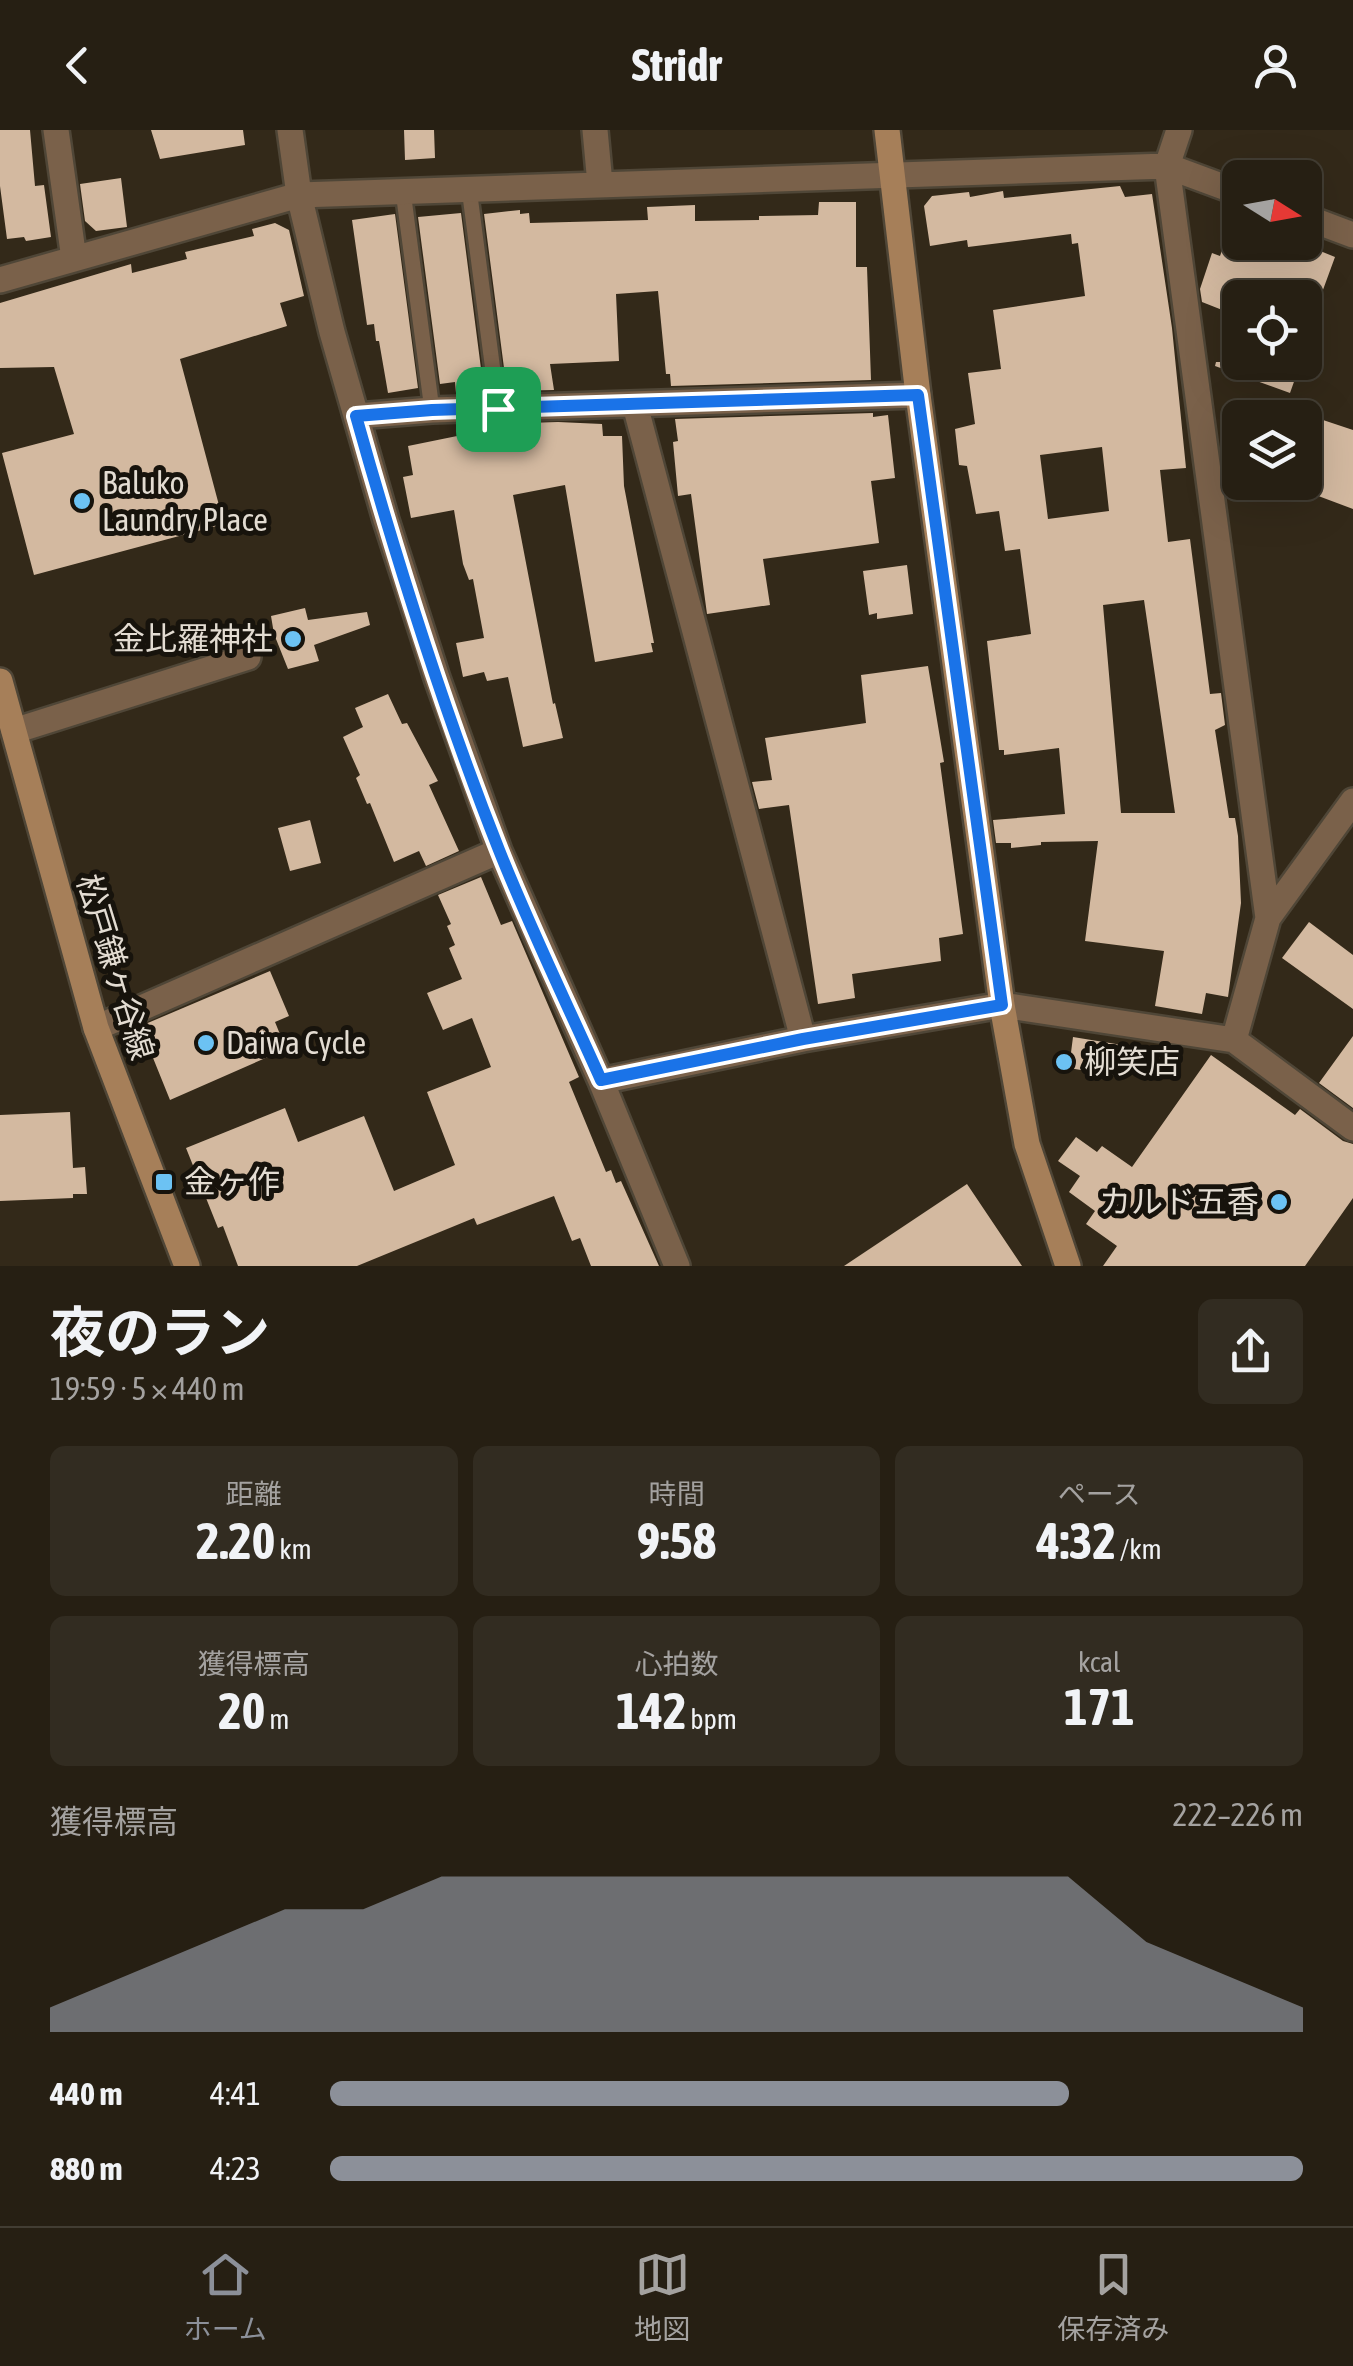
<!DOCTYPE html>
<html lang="ja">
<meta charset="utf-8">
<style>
:root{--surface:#261f13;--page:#322c21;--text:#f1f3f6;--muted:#a4a2a0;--line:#423d33;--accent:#8c9099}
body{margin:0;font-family:"Asap Condensed","Noto Sans JP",sans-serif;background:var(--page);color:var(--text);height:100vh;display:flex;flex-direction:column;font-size:38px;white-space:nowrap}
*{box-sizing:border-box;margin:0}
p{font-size:32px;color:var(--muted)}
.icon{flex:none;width:55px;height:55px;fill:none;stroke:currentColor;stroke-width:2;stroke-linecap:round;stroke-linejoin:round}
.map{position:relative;height:1136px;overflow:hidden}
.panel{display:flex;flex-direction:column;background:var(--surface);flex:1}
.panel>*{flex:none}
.needle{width:65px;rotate:101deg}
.fabs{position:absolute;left:1222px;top:30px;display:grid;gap:20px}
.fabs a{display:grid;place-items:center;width:100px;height:100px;border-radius:15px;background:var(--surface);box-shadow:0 10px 40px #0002,0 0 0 2px var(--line);font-size:50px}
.pin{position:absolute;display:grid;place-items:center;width:85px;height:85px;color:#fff;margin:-42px;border-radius:20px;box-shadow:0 5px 15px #0006}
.round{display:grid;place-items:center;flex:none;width:105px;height:105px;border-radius:15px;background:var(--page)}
.head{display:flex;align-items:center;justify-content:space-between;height:170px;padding:0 50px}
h1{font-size:55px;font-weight:700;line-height:75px}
.figures{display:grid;grid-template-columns:repeat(3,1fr);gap:15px;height:170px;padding:10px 50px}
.figures div{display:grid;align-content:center;border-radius:15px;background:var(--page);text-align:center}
.figures b{font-size:50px;font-weight:700}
.figures small{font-size:28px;font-weight:400}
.figures p{font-size:28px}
.chart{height:280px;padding:20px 50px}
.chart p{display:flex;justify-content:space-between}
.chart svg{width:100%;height:180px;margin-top:10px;fill:var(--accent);opacity:.7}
ul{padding:0 50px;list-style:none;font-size:32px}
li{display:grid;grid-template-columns:160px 120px 1fr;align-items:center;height:75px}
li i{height:25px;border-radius:12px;background:var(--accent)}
header{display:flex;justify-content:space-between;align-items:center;height:130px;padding:0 50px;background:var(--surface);font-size:45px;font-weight:700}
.tab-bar{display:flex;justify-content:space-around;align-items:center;height:140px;border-top:2px solid var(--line);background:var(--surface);font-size:28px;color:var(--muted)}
.tab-bar a{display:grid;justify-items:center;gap:5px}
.tab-bar .selected{color:var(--accent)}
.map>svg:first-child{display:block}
</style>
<header><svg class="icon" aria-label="back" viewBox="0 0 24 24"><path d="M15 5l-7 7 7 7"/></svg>Stridr<svg class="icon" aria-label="person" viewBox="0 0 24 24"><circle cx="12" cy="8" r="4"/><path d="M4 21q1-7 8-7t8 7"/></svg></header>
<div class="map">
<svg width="1353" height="1136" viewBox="0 0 1353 1136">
<rect width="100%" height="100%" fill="#332919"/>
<path fill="#d3b9a0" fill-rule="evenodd" d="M 0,0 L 30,0 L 35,56 L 44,55 L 51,107 L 26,111 L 24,107 L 7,109 L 0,56 Z
M 151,0 L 243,0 L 245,15 L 160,29 Z
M 404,0 L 434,0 L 435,28 L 405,30 Z
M 121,48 L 127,97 L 96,101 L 85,91 L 80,54 Z
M 1120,56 L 1125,67 L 1152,64 L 1172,198 L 1186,338 L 1160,340 L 1168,412 L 1190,409 L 1210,564 L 1221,563 L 1225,595 L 1215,600 L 1229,688 L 1235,688 L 1238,706 L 1241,773 L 1228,867 L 1206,863 L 1202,884 L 1155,876 L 1164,821 L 1085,811 L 1098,711 L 1041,712 L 1041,715 L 1011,718 L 1011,713 L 996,713 L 993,690 L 1065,684 L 1059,618 L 1004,625 L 1004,620 L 999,620 L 987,511 L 1031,504 L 1020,419 L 1005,421 L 999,381 L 976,384 L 967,336 L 959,335 L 955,299 L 975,294 L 968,243 L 1001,239 L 993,180 L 1085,166 L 1078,113 L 1072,114 L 1071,104 L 968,117 L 967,110 L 930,116 L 924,76 L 932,66 L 969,62 L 970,67 L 1003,61 L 1004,68 ZM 1102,317 L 1109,381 L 1048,389 L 1040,325 ZM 1144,470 L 1175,683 L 1121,683 L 1103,475 Z
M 819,72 L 856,72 L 856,137 L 867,137 L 871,250 L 671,256 L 670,244 L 666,244 L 658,161 L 616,164 L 619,231 L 550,234 L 554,260 L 507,261 L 484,84 L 520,80 L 520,84 L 529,83 L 530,93 L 648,90 L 647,77 L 695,75 L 695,91 L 759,90 L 759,86 L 818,85 Z
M 461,83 L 484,262 L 456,263 L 455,252 L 440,254 L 418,87 Z
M 395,84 L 418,258 L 388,263 L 379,211 L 376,211 L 374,194 L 367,195 L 352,90 Z
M 275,93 L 289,100 L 304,166 L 280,173 L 287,196 L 180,229 L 224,394 L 34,445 L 2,323 L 74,304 L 54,237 L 0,238 L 0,173 L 131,134 L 132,143 L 187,129 L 185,122 L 254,106 L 252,99 Z
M 1225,112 L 1265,112 L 1295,124 L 1299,123 L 1303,114 L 1335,127 L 1320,168 L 1240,168 L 1240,187 L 1202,172 L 1200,159 L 1212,123 L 1220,126 Z
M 1216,232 L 1301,232 L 1290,263 L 1215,236 Z
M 873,283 L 873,287 L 888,285 L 895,348 L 871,351 L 879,413 L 763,429 L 770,475 L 707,484 L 691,364 L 678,366 L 673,312 L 678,311 L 675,289 Z
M 1305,284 L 1353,300 L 1353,379 L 1305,361 Z
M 558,292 L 602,294 L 603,306 L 622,306 L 624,356 L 654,513 L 651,513 L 653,522 L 595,532 L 565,355 L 513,365 L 553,574 L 555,573 L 563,608 L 523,617 L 508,547 L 487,551 L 484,542 L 463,547 L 456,513 L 484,508 L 473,449 L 469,450 L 463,434 L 454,380 L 411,388 L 403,347 L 413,345 L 408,316 L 462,305 L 460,295 Z
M 907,435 L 913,484 L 877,489 L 877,483 L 869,485 L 863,441 Z
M 305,478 L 308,490 L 367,482 L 370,495 L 314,515 L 319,531 L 288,539 L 274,504 L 271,486 Z
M 928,536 L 944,632 L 940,633 L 963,804 L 939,808 L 941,831 L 852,844 L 855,868 L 818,874 L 789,675 L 759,679 L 752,652 L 772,650 L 765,608 L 866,593 L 861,545 Z
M 388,564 L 402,594 L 407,593 L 438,651 L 429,655 L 459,721 L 426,736 L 419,721 L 394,732 L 370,673 L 367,674 L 356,648 L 360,645 L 343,607 L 363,597 L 355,578 Z
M 310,690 L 321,733 L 290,741 L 278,698 Z
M 481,747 L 501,795 L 512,791 L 579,947 L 569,952 L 606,1042 L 611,1040 L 616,1053 L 621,1051 L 659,1136 L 591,1136 L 580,1108 L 572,1111 L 554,1066 L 477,1095 L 474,1088 L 357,1136 L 238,1136 L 223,1096 L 218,1098 L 186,1018 L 285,978 L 298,1012 L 364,986 L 394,1061 L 455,1035 L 427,962 L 491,937 L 472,888 L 443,900 L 427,863 L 462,849 L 449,818 L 455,815 L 447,796 L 451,794 L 438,765 Z
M 1309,792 L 1353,825 L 1353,879 L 1282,828 Z
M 270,841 L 289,886 L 275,892 L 286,919 L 170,970 L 149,918 L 153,916 L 143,895 Z
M 1353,906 L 1353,978 L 1319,953 Z
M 1073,907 L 1122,915 L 1117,946 L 1069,938 Z
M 1211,925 L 1295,985 L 1300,979 L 1343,1011 L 1353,1014 L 1353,1068 L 1305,1136 L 1103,1136 L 1117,1116 L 1086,1094 L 1095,1081 L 1069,1062 L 1080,1046 L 1058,1031 L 1076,1007 L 1097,1022 L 1102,1016 L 1132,1037 Z
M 70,982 L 73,1038 L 85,1037 L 87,1064 L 73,1064 L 73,1068 L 0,1071 L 0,985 Z
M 967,1054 L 1022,1136 L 844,1136 Z"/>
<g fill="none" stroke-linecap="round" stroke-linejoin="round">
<g stroke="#4f4637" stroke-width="20">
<path id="lane" d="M 469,58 L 498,279
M 403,61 L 432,280"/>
</g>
<g stroke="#4f4637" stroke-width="30">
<path id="street" d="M 56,0 L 74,129
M 290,0 L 299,65 L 332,202 L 386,390 L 437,548 L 499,721 L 601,951 L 677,1136
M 595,0 L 600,54
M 1179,0 L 1167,36 L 1268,788
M 1305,87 L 1353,105
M 0,150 L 299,65 L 1167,36 L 1240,63
M 635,275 L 803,909
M 357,286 L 432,280 L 918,265
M 14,601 L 248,527
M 96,898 L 499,721
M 1234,910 L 1353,998
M 601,951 L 803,909 L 1002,875 L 1234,910 L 1268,788 L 1353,671"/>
</g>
<g stroke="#4f4637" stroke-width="30">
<path id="secondary" d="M 887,0 L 918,265 L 1002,875 L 1027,1014 L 1068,1136
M 0,551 L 96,898 L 187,1136"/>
</g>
<use href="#lane" stroke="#7a614a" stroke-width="15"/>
<use href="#street" stroke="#7a614a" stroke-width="25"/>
<use href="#secondary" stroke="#a67f59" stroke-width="25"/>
</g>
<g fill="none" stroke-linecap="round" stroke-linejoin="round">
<g stroke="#fff" stroke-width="20">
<path id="route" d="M 918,265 L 1002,875 L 803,909 L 601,950 C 567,874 530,798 499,720 C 443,579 397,432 356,286 L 432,280 Z"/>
</g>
<use href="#route" stroke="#1a73e8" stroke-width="12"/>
</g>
<g fill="#6cc2f3" stroke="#17130c" stroke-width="4">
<circle cx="82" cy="371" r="10"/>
<circle cx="293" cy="509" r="10"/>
<circle cx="206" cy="913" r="10"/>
<circle cx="1064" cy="932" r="10"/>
<rect x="154" y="1042" width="20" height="20" rx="5"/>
<circle cx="1279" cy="1072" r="10"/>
</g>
<g text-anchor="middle" stroke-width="10" stroke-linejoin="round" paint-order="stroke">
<g font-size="32" fill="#e3dcd2" stroke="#17130c" text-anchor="start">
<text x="102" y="364">Baluko<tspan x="102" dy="37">Laundry Place</tspan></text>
<text x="273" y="520" text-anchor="end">金比羅神社</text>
<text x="226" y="924">Daiwa Cycle</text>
<text x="1084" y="943">柳笑店</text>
<text x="184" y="1063">金ヶ作</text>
<text x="1259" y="1083" text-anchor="end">カルド五香</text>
</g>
<g font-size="32" fill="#e3dcd2" stroke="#17130c">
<text transform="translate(115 837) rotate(73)" y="11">松戸鎌ヶ谷線</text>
</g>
</g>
</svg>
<div class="fabs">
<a><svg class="needle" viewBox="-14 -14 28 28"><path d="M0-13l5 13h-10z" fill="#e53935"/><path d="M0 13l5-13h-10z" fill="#a4a2a0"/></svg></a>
<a><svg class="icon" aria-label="locate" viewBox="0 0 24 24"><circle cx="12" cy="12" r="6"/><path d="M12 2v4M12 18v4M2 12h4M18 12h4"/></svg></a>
<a><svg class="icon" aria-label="layers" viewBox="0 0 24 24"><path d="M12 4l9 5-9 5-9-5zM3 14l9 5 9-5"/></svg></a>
</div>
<div class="pin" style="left:498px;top:279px;background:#1e9e55"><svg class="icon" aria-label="arrive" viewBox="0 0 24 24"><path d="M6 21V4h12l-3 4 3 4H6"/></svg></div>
</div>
<section class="panel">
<div class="head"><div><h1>夜のラン</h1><p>19:59 · 5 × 440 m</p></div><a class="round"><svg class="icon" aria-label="share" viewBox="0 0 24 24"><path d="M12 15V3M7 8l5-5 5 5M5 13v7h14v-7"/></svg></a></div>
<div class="figures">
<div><p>距離</p><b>2.20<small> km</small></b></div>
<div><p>時間</p><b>9:58</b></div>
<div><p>ペース</p><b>4:32<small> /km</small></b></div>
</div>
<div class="figures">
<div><p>獲得標高</p><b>20<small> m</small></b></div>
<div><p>心拍数</p><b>142<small> bpm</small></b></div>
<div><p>kcal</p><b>171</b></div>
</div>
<div class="chart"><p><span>獲得標高</span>222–226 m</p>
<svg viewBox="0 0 160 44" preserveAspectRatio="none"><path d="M0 44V38L10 30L20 22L30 14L40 14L50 6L60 6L70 6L80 6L90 6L100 6L110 6L120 6L130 6L140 22L150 30L160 38V44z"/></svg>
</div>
<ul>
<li><b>440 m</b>4:41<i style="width:76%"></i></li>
<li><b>880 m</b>4:23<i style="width:100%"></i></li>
</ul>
</section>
<nav class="tab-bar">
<a class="selected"><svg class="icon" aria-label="home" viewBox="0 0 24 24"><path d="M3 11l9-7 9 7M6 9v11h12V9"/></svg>ホーム</a>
<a><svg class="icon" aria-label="map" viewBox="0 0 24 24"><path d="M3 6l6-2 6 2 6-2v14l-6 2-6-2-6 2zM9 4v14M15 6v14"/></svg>地図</a>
<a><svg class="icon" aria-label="saved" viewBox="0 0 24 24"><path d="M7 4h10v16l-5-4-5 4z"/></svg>保存済み</a>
</nav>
